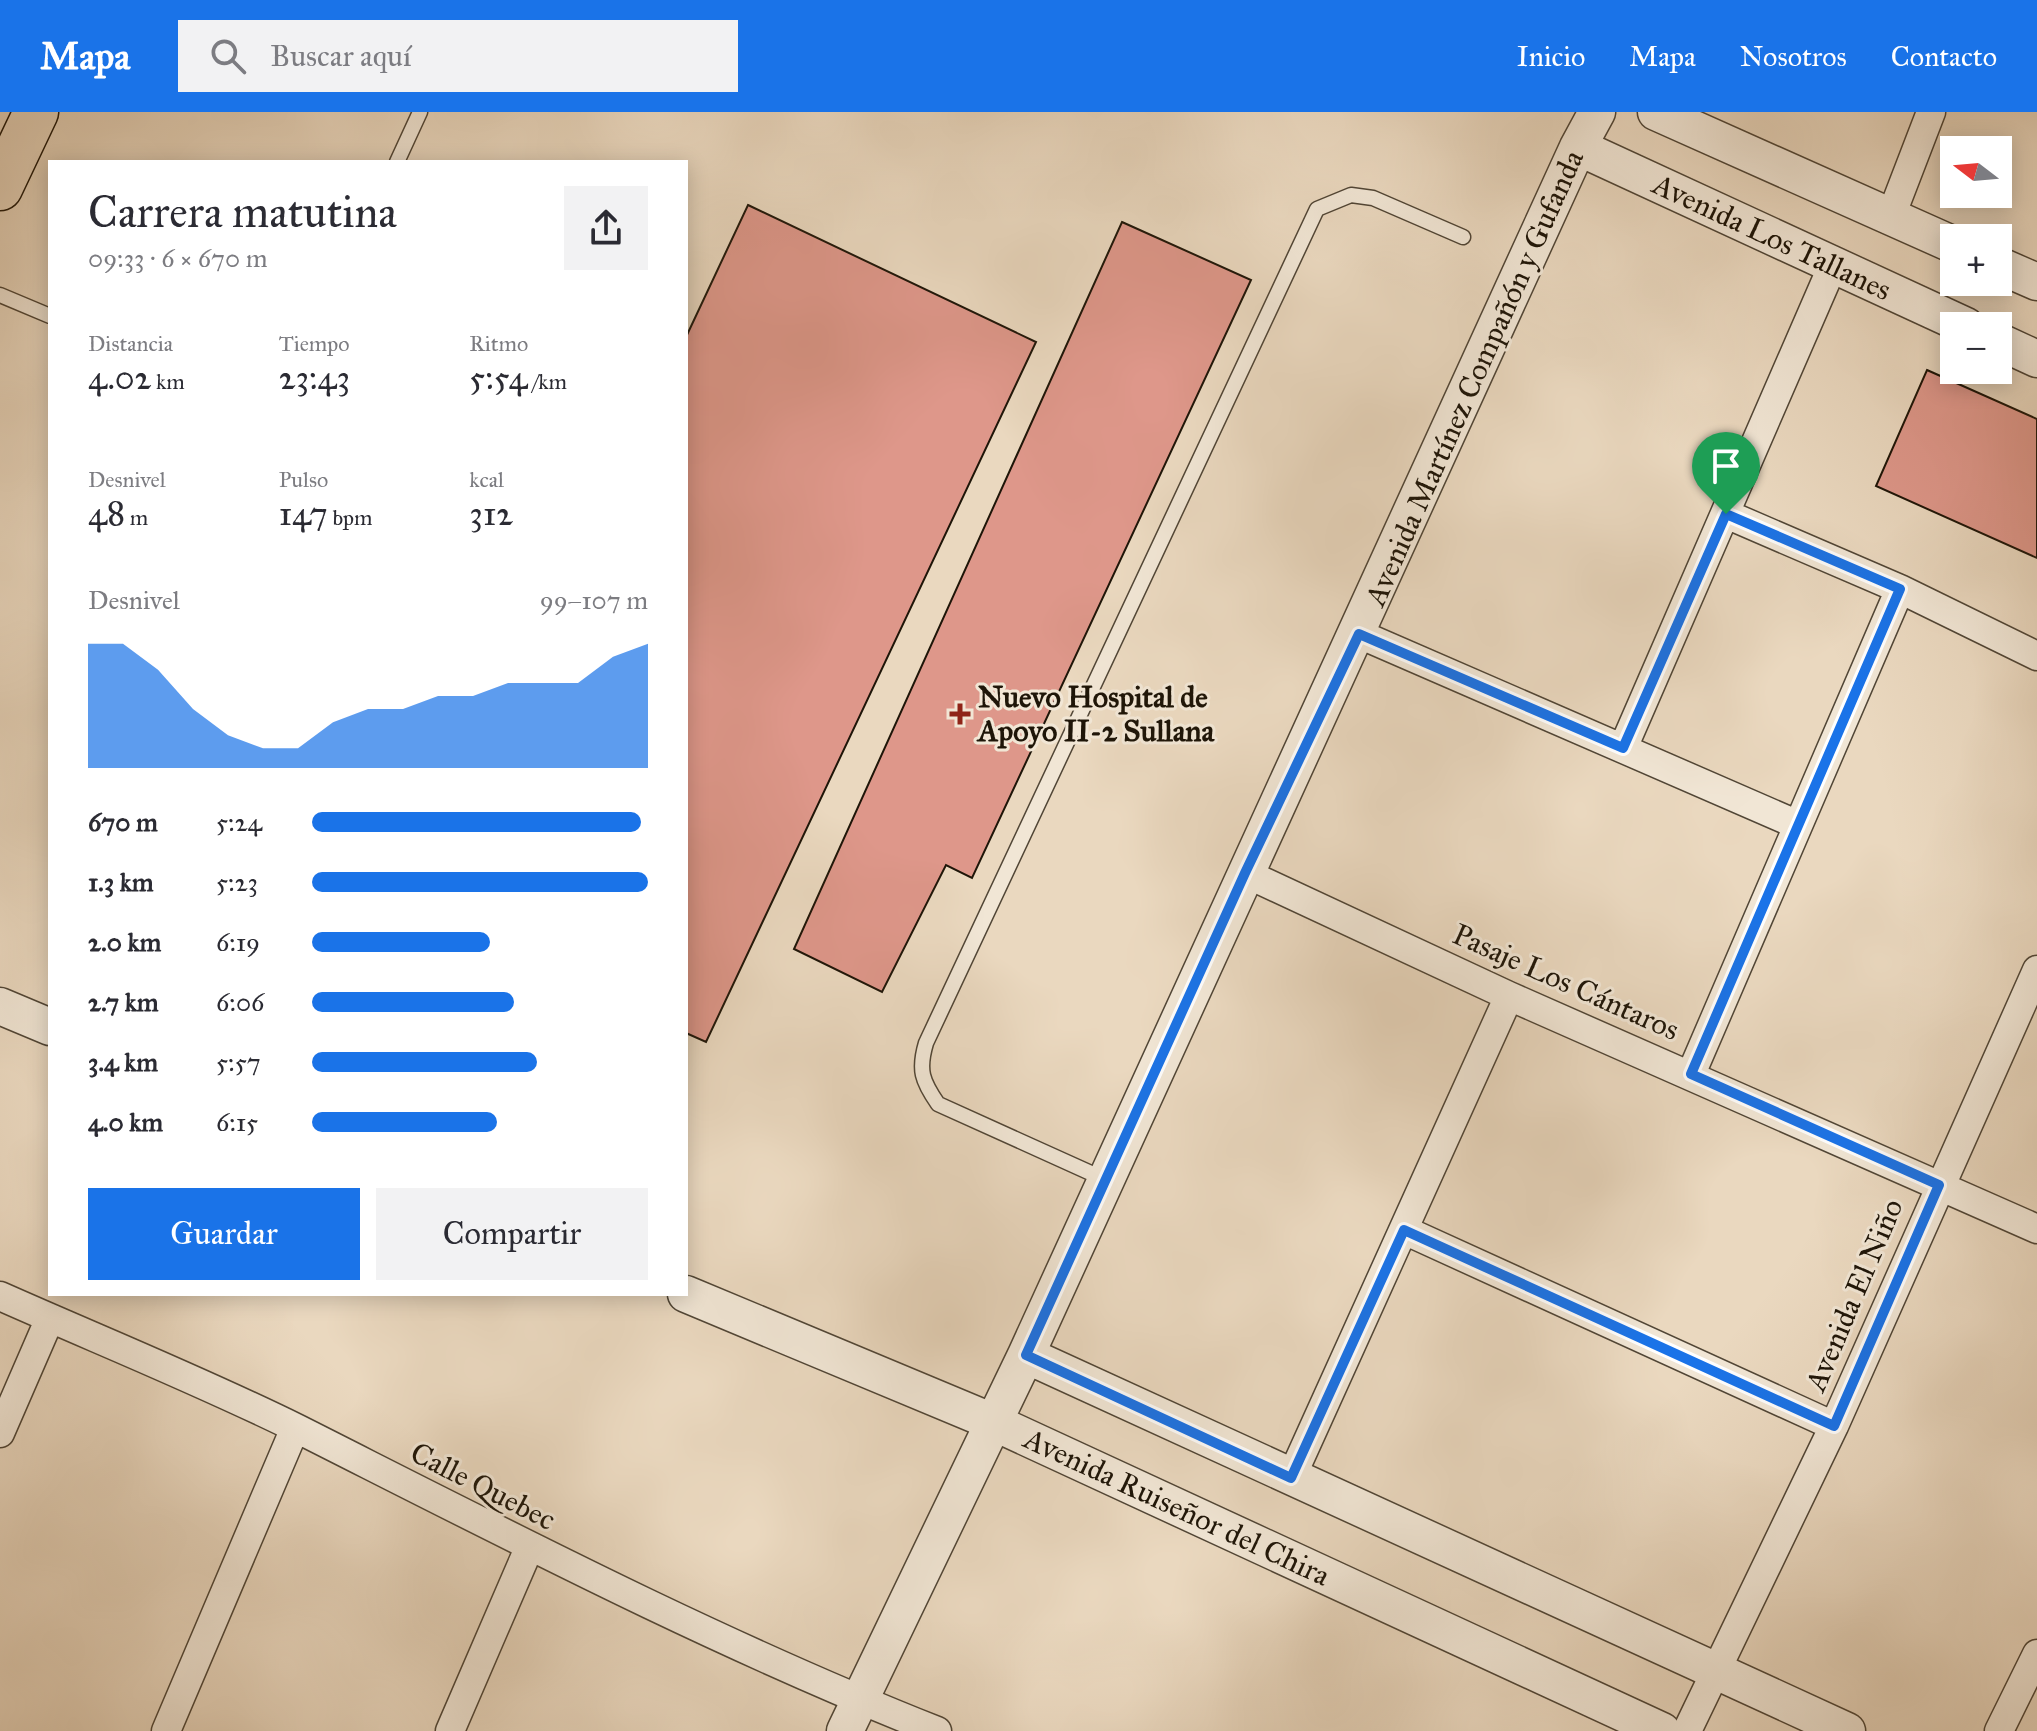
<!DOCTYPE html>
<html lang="es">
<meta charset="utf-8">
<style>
:root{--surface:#fff;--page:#f2f2f3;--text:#2b2b33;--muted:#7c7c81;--accent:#1a73e8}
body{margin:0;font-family:"IM FELL Great Primer",serif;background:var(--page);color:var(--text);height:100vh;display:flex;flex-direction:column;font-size:30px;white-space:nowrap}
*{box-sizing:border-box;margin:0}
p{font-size:26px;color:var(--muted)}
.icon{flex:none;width:44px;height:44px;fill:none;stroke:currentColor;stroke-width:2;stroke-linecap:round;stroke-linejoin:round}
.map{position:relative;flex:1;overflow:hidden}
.panel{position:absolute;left:48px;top:48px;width:640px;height:1136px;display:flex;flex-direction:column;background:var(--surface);border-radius:0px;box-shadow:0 4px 20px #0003}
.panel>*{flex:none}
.needle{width:52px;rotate:286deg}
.fabs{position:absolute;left:1940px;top:24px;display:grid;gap:16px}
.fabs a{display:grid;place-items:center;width:72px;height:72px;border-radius:0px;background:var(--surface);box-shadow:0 4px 20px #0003;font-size:40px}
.pin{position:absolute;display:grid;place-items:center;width:68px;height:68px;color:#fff;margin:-82px -34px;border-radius:50% 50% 50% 0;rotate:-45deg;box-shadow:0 0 8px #0007}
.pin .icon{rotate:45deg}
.round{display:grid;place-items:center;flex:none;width:84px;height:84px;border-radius:0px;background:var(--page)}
.head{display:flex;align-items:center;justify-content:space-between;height:136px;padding:0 40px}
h1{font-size:44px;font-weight:600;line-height:60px}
.stats{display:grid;grid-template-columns:repeat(3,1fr);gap:12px;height:136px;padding:8px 40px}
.stats div{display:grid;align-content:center}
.stats b{font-size:34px;font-weight:600}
.stats small{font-size:22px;font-weight:400}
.stats p{font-size:22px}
.chart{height:224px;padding:16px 40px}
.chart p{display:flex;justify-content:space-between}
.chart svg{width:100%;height:144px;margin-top:8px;fill:var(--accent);opacity:.7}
.button{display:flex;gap:16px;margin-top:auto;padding:16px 40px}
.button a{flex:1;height:92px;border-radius:0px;background:var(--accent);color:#fff;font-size:32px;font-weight:600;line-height:92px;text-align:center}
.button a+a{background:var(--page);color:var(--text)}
ul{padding:0 40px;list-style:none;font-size:26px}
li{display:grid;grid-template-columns:128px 96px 1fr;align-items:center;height:60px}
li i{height:20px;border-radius:10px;background:var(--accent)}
header{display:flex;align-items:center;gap:48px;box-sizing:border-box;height:112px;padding:0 40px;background:var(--accent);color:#fff}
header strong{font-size:38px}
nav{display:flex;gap:44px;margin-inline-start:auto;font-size:28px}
.search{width:560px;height:72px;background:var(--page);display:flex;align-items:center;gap:20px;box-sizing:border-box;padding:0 28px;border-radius:0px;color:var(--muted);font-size:30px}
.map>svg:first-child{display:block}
</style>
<header>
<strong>Mapa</strong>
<div class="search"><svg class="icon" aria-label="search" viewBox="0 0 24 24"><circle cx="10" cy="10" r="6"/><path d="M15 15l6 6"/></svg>Buscar aquí</div>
<nav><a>Inicio</a><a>Mapa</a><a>Nosotros</a><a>Contacto</a></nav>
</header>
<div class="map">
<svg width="2037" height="1619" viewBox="0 0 2037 1619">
<rect width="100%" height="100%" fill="#ead8bf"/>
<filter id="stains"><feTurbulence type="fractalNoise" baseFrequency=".0025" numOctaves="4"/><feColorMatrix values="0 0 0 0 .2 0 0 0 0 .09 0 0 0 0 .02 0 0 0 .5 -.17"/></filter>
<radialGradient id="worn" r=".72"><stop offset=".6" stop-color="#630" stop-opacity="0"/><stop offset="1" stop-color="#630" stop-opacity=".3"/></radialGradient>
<path fill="#de978a" stroke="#1e1508" stroke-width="2" d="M 748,93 L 1036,230 L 706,930 L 686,921 L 686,225 Z
M 1122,110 L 1251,168 L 972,766 L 946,753 L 882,880 L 794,837 Z
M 1927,258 L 2037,307 L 2037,446 L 1876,374 Z"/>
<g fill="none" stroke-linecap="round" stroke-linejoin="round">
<g stroke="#514636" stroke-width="17">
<path id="service" d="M 397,50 L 420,0
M 0,183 L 50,204
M 1104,1067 L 938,992 C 922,969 918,958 926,931 L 1317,97 L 1351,83 L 1373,86 L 1463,125"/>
</g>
<g stroke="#514636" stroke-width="31">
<path id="minor" d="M 1891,104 L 1931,0
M 1726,402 L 1900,477 L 2037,544
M 1359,522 L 1796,712
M 1623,636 L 1833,153
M 1245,761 L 1509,884 L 2037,1117
M 1691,962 L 1900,477
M 1404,1118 L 1834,1314
M 0,1184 C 99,1228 201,1269 298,1317 C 508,1423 717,1532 937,1619
M 0,1321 L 50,1206
M 1291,1366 L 1509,884
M 166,1619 L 295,1316
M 450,1619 L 529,1436
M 1687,1619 L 1834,1314 L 2037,858
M 1999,1619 L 2037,1542"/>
</g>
<g stroke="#514636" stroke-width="39">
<path id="tertiary" d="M 1656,0 L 1954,133
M 1578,35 L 1966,214
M 1998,153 L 2037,170
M 1998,229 L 2037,247
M 0,894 L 50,915
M 686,1182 L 993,1310 L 1662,1619
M 1026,1243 L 1847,1619
M 845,1619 L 1026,1243 L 1578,35 L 1597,0"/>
</g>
<g stroke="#1e1508" stroke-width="47">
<path id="primary" d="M 0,76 L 36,0"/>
</g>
<use href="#service" stroke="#f1e6d5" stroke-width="14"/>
<use href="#minor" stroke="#f1e6d5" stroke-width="28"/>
<use href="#tertiary" stroke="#f1e6d5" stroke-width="36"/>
<use href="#primary" stroke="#ead8bf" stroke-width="44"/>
</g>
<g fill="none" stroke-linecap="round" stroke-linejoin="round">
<g stroke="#fff" stroke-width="16">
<path id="route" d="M 1726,402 L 1900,477 L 1691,962 L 1939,1073 L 1834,1314 L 1404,1118 L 1291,1366 L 1026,1243 L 1245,761 L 1359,522 L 1623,636 Z"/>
</g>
<use href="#route" stroke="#1a73e8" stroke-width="10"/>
</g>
<path fill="#8f2418" stroke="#f1e6d5" stroke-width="3" d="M956 590h8v8h8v8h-8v8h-8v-8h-8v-8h8z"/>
<g text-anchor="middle" stroke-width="6" stroke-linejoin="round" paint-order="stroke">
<g font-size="30" fill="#1e1508" stroke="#f1e6d5">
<text transform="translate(1772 125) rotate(25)" y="10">Avenida Los Tallanes</text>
<text transform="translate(1474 266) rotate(-66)" y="10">Avenida Martínez Compañón y Gufanda</text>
<text transform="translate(1566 870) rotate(24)" y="10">Pasaje Los Cántaros</text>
<text transform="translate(1854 1183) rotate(-67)" y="10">Avenida El Niño</text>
<text transform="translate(483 1374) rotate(27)" y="10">Calle Quebec</text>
<text transform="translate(1177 1395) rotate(25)" y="10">Avenida Ruiseñor del Chira</text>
</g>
<g font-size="30" font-weight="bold" fill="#1e1508" stroke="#f1e6d5" text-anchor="start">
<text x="978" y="595">Nuevo Hospital de<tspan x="978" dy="34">Apoyo II-2 Sullana</tspan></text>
</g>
</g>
<rect width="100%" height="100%" filter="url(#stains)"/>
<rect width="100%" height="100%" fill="url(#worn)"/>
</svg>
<div class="fabs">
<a><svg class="needle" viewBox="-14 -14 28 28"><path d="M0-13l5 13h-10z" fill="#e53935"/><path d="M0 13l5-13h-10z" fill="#7c7c81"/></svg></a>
<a>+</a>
<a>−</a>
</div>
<div class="pin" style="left:1726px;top:402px;background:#1e9e55"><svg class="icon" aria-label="arrive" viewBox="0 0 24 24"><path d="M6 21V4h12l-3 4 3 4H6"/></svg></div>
<section class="panel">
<div class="head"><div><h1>Carrera matutina</h1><p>09:33 · 6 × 670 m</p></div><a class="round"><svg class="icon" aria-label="share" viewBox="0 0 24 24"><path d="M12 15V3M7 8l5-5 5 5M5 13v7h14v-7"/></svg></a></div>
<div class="stats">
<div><p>Distancia</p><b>4.02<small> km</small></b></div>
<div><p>Tiempo</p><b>23:43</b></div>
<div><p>Ritmo</p><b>5:54<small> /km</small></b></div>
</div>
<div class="stats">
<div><p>Desnivel</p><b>48<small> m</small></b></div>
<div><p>Pulso</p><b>147<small> bpm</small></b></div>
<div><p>kcal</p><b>312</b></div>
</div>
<div class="chart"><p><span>Desnivel</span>99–107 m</p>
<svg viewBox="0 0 160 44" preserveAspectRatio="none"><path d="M0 44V6L10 6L20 14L30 26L40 34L50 38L60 38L70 30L80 26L90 26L100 22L110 22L120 18L130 18L140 18L150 10L160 6V44z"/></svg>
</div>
<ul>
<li><b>670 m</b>5:24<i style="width:98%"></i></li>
<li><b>1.3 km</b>5:23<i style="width:100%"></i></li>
<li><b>2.0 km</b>6:19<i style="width:53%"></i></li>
<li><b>2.7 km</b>6:06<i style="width:60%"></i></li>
<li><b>3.4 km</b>5:57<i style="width:67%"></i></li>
<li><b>4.0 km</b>6:15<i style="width:55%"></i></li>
</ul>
<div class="button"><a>Guardar</a><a>Compartir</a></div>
</section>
</div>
